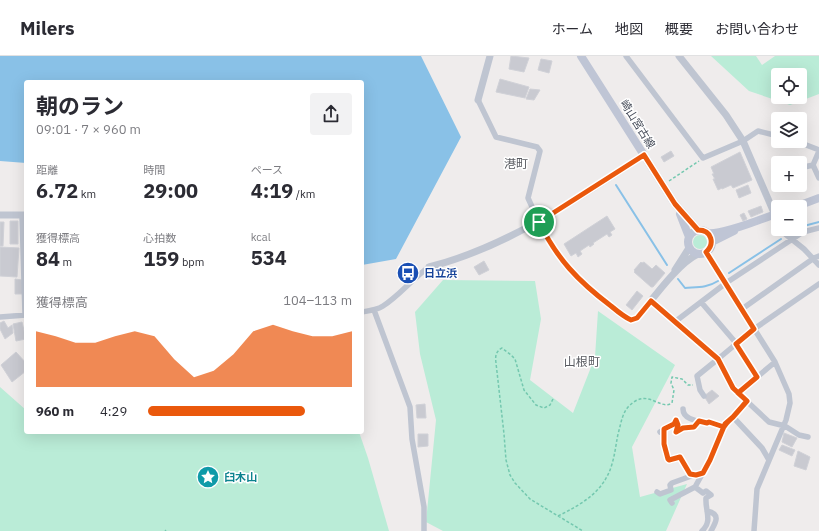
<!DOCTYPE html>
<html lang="ja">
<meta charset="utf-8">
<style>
:root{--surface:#fff;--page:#f2f2f3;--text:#2b2b33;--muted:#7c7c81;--line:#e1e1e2;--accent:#ea580c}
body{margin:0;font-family:"IBM Plex Sans","Noto Sans JP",sans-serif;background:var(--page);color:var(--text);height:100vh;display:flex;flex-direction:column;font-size:15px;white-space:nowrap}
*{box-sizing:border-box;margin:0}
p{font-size:13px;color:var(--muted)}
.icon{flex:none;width:22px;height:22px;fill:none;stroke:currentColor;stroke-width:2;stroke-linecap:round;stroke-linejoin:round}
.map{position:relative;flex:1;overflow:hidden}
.drawer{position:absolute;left:24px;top:24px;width:340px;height:354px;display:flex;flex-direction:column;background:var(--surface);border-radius:4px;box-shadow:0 4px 16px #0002}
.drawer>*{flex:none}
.buttons{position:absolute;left:771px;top:12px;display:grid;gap:8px}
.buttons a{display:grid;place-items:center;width:36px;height:36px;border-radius:4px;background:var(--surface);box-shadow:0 4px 16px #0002;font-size:20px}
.pin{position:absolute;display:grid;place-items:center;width:34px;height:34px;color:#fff;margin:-17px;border:2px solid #fff;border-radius:50%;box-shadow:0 1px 4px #0007}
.round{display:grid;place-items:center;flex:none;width:42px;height:42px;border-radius:4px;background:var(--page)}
.summary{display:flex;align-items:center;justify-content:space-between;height:68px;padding:0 12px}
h1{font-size:22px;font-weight:700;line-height:30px}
.stats{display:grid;grid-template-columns:repeat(3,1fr);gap:6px;height:68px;padding:4px 12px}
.stats div{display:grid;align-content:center}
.stats b{font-size:20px;font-weight:700}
.stats small{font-size:11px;font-weight:400}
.stats p{font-size:11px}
.chart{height:112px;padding:8px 12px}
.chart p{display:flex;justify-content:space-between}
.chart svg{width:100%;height:72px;margin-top:4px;fill:var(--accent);opacity:.7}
ul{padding:0 12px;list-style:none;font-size:13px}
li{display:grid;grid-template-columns:64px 48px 1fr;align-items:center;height:30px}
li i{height:10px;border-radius:5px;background:var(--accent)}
header{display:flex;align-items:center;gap:24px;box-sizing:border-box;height:56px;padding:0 20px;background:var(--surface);border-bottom:1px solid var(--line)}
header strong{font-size:19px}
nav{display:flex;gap:22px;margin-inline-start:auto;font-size:14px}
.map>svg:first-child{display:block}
</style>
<header>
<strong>Milers</strong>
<nav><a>ホーム</a><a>地図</a><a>概要</a><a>お問い合わせ</a></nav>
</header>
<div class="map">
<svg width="819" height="475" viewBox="0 0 819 475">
<rect width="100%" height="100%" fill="#efecec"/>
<path fill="#baecd7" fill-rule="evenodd" d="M 711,0 L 756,0 L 762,9 L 775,0 L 819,0 L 819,38 L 790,49 L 749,35 ZM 778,19 L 800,19 L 800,41 L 778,41 Z
M693 186a7 7 0 1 1 14 0a7 7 0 1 1-14 0Z
M 443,224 L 535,225 L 541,263 L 530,324 L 573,357 L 595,301 L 598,255 L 675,309 L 632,391 L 640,441 L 687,428 L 666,475 L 443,475 L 426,466 L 436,364 L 420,298 L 415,256 Z
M 0,331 L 26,354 L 26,376 L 359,376 L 368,402 L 389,475 L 0,475 Z"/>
<path fill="#89c1e7" d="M 0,0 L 421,0 L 461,81 L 396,203 L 362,209 L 362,26 L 26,26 L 26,107 L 0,105 Z"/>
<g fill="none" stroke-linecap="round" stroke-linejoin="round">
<path stroke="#89c1e7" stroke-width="2" d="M 616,129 L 667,209
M 800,171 L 819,166
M 792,176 L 797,173
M 729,217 L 781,183
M 678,223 L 685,232 C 697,231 707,232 718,225"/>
</g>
<path fill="#c9cad1" stroke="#d0d1d7" d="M 511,0 L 529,2 L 524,16 L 509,13 Z
M 541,3 L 552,5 L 549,17 L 538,14 Z
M 500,23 L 529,31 L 525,42 L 496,36 Z
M 530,33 L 540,34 L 534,44 L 526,43 Z
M 671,95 L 674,100 L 664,106 L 661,101 Z
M 740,96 L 752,124 L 733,132 L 731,129 L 722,133 L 722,132 L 718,134 L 713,123 L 715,123 L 712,118 L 714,118 L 711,111 Z
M 748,129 L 751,137 L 739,142 L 736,134 Z
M 761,150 L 763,156 L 751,161 L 748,155 Z
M 744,157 L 747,163 L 743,165 L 740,159 Z
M 607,160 L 615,173 L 610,176 L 612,179 L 609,181 L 607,178 L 593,187 L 594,188 L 590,191 L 589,189 L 580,195 L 582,198 L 578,201 L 576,197 L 571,200 L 564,188 Z
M 10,165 L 18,165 L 18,188 L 10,188 Z
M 0,166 L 4,166 L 3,190 L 0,190 Z
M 0,191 L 19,192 L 17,221 L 0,220 Z
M 484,205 L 489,214 L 479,219 L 474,211 Z
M 641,206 L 642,207 L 644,206 L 652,213 L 656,209 L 665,217 L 653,231 L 651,231 L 634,216 L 635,215 L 634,214 Z
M 15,223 L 22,224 L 23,238 L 15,238 Z
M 637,235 L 643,240 L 632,254 L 626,249 Z
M 4,265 L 8,272 L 12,269 L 13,277 L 5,283 L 0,273 L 0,267 Z
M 22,266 L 26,283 L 16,285 L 13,268 Z
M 16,296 L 26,307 L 26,315 L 12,326 L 1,309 Z
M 712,334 L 719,340 L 709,348 L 704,340 Z
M 425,348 L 426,362 L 417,362 L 416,349 Z
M 784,377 L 797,382 L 792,391 L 782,386 Z
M 418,378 L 428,378 L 428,390 L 418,391 Z
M 782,389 L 795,394 L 792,400 L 779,394 Z
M 798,395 L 810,401 L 806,414 L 794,410 Z"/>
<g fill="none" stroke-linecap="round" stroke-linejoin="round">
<path stroke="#74c8af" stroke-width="1.5" stroke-dasharray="3 2" stroke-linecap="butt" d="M 669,125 L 699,105
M 553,343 L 550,349 L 544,352 L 536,349 L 524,334 L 515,303 L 511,299 L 502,292 C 496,295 495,300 496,307 L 504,378 L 506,404 L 510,419 L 515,427 L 530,443 L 583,475
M 558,460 C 582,448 604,436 612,408 C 615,398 616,388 618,378 C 621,368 622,357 629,350 C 648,331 659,355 672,347 L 674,334 L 671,327 L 672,321 L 682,323 L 688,329 L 693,329
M 165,475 L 166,474"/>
<path stroke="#bfc5d1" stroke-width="5.5" d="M 626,0 L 703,102 L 743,85 L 758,75 L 778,80
M 478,44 L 496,81 L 537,91 L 540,95 L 528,142 L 539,166
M 796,85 L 819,94
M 819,95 L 813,109 L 819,122
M 800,112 L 813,109
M 22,159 L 25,259
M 775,159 L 778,170
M 779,173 L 804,193 L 819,209
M 706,196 L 775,306 L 789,338 L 790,347 L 786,364 L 757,433 L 754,475
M 651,245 L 718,303 L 754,273 L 819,228
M 701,246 L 736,287 L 757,321
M 742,253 L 814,202 L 819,200
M 374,254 L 410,351 L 412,383 L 424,451 L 424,475
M 362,256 C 369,255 377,254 383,250 C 399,240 413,222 429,211
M 0,261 L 26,259
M 676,265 L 726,227 L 803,176 L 819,172
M 738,337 L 769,366 L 785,370 L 799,379 L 808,381
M 704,340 L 700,334 L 697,320 L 718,303 L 733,332 L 738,337 L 775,306
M 683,353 C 683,364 699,365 707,367 L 709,366 L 724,371
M 733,361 L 762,392 L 769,404
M 664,373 L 664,388 L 668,403 L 669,404 L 679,401 L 690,418 L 696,419 L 703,417
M 660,376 L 674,368 L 676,365 L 678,369 L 676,376 L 683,372 L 694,371 L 699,365
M 657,436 L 660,438 L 671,434 L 670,429 L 672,427 L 694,419
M 672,447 L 670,444 L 695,431
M 707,455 C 721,458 716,466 711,475
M 702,475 C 713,465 705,455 706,442 L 711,439 L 706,435 L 703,437 L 695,431 L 710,404 L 725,368 L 733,361 L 747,345"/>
<path stroke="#bfc5d1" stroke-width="7" d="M 679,0 L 726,59 L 743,85 L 775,159
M 478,44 L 490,0
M 0,159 L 26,159
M 539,166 C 556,201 577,225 608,248 C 616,254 623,261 631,264 L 637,262 C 652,244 678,207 698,198
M 429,211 C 508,191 576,143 644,99
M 675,214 L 689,192"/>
<path stroke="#bfc5d5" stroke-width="8" d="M 581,0 L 675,148 L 698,174
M 795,151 L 819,142
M 680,158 L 689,181
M688 186a12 12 0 1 1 24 0a12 12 0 1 1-24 0Z
M 707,177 C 723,179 762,163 778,157
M 712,186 L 734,175"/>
</g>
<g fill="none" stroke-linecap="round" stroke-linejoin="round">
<g stroke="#fff" stroke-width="8">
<path id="route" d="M 539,166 C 557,203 578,225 611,250 C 617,255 624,261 631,264 L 637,262 L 651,245 L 718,303 L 733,332 L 747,345 L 733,361 L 725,368 L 710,404 L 703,417 L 696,419 L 690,418 L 680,401 L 669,404 L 668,403 L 664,388 L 664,373 L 674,368 L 676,364 L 678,369 L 676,376 L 683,372 L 694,371 L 699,365 L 707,367 L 709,366 L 724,371 C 726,367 730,364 733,361 C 738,356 742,350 747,345 L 738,337 L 757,321 L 736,288 L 754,273 L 706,196 C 715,188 712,174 698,174 L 675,148 L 644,99 L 539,166"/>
</g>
<use href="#route" stroke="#ea580c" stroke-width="5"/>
</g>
<defs>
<g id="bus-disc" transform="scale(1.15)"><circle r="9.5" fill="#1a4fb4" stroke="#fff"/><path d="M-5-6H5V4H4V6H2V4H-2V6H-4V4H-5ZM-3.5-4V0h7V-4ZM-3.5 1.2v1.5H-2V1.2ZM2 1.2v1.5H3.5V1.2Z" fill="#fff"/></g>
<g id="sight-disc" transform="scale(1.15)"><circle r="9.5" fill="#0f9aa8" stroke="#fff"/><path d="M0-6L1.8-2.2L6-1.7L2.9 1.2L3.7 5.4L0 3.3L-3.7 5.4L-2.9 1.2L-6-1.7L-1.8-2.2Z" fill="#fff"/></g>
</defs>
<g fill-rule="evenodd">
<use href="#bus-disc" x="408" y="217"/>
<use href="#sight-disc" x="208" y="421"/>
</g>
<g text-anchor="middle" stroke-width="3" stroke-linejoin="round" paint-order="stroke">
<g font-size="11" fill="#454b58" stroke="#fff">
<text transform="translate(638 68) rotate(58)" y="4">崎山宮古線</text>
</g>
<g font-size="11" font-weight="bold" fill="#164399" stroke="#fff" text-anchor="start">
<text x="424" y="221">日立浜</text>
</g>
<g font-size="11" font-weight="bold" fill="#0d838f" stroke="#fff" text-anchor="start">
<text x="224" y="425">臼木山</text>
</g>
<g font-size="12" fill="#595b61" stroke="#fff">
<text x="516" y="112">港町</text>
<text x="582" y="310">山根町</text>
</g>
</g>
</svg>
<div class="buttons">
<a><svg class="icon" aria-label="locate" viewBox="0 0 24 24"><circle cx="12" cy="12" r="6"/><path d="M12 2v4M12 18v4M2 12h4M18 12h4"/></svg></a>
<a><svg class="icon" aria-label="layers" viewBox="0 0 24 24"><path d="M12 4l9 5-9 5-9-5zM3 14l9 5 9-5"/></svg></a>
<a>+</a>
<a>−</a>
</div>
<div class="pin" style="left:539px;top:166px;background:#1e9e55"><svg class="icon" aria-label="arrive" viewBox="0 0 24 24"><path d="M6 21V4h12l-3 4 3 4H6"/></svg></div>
<section class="drawer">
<div class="summary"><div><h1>朝のラン</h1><p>09:01 · 7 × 960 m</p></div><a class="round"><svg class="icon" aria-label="share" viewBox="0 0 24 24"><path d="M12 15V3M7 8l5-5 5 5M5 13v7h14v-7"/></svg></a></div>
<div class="stats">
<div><p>距離</p><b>6.72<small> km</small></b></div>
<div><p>時間</p><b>29:00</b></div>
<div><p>ペース</p><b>4:19<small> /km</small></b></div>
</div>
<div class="stats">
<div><p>獲得標高</p><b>84<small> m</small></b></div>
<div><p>心拍数</p><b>159<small> bpm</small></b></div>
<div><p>kcal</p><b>534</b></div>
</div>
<div class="chart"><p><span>獲得標高</span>104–113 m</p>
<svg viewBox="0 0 160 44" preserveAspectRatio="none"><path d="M0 44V10L10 13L20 17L30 17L40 13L50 10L60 13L70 27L80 38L90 34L100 24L110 10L120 6L130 10L140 13L150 13L160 10V44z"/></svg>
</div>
<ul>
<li><b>960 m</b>4:29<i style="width:77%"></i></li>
</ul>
</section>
</div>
